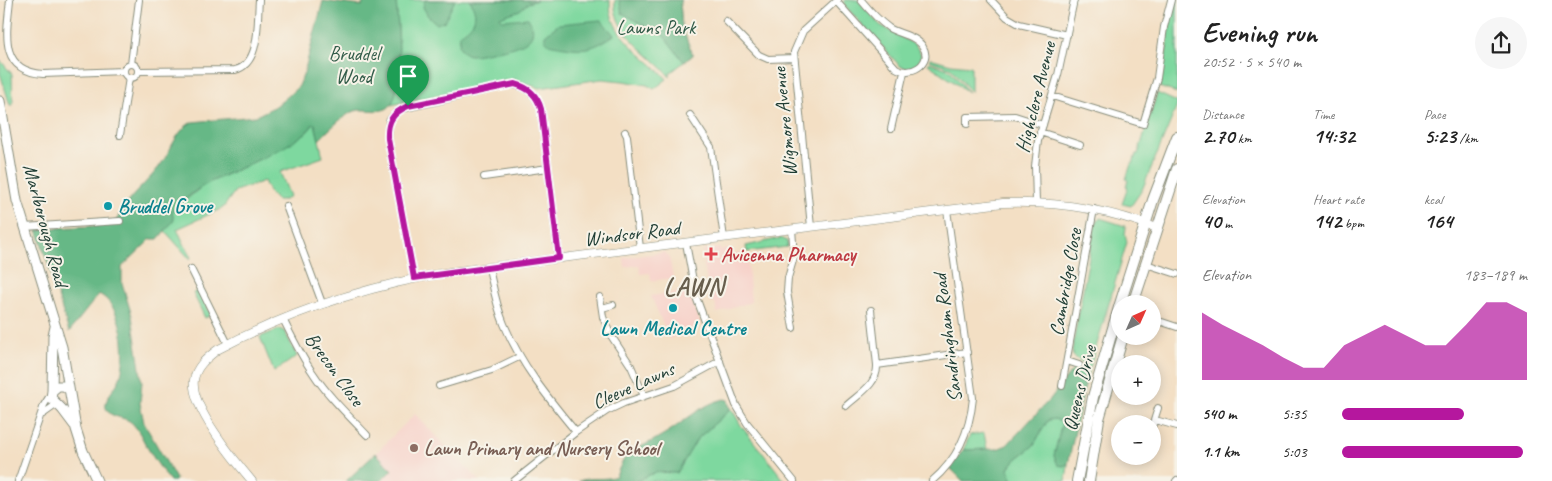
<!DOCTYPE html>
<meta charset="utf-8">
<style>
:root{--surface:#fff;--page:#f6f6f6;--text:#222;--muted:#767676;--accent:#b5179e}
body{margin:0;font-family:Caveat,sans-serif;background:var(--page);color:var(--text);height:100vh;display:flex;flex-direction:column;font-size:19px;white-space:nowrap}
*{box-sizing:border-box;margin:0}
p{font-size:16px;color:var(--muted)}
.icon{flex:none;width:28px;height:28px;fill:none;stroke:currentColor;stroke-width:2;stroke-linecap:round;stroke-linejoin:round}
.map{position:relative;flex:1;overflow:hidden}
.drawer{display:flex;flex-direction:column;background:var(--surface);width:375px}
.drawer>*{flex:none}
.needle{width:32px;rotate:45deg}
.controls{position:absolute;left:1111px;top:295px;display:grid;gap:10px}
.controls a{display:grid;place-items:center;width:50px;height:50px;border-radius:50%;background:var(--surface);box-shadow:0 2px 12px #0003;font-size:25px}
.pin{position:absolute;display:grid;place-items:center;width:42px;height:42px;color:#fff;margin:-51px -21px;border-radius:50% 50% 50% 0;rotate:-45deg;box-shadow:0 0 5px #0007}
.pin .icon{rotate:45deg}
.round{display:grid;place-items:center;flex:none;width:52px;height:52px;border-radius:26px;background:var(--page)}
.head{display:flex;align-items:center;justify-content:space-between;height:85px;padding:0 25px}
h1{font-size:28px;font-weight:600;line-height:38px}
.figures{display:grid;grid-template-columns:repeat(3,1fr);gap:8px;height:85px;padding:5px 25px}
.figures div{display:grid;align-content:center}
.figures b{font-size:21px;font-weight:600}
.figures small{font-size:14px;font-weight:400}
.figures p{font-size:14px}
.chart{height:140px;padding:10px 25px}
.chart p{display:flex;justify-content:space-between}
.chart svg{width:100%;height:90px;margin-top:5px;fill:var(--accent);opacity:.7}
ul{padding:0 25px;list-style:none;font-size:16px}
li{display:grid;grid-template-columns:80px 60px 1fr;align-items:center;height:38px}
li i{height:12px;border-radius:6px;background:var(--accent)}
main{display:flex;flex:1;min-height:0}
.map>svg:first-child{display:block}
</style>
<main>
<div class="map">
<svg width="1177" height="481" viewBox="0 0 1177 481">
<rect width="100%" height="100%" fill="#f7f3e8"/>
<filter id="ink" filterUnits="userSpaceOnUse"><feTurbulence type="fractalNoise" baseFrequency=".02" numOctaves="2"/><feDisplacementMap in="SourceGraphic" scale="10" xChannelSelector="R" yChannelSelector="G"/><feConvolveMatrix kernelMatrix="1 2 1 2 8 2 1 2 1" color-interpolation-filters="sRGB"/></filter>
<filter id="wash" filterUnits="userSpaceOnUse"><feTurbulence type="fractalNoise" baseFrequency=".0096" numOctaves="4" result="noise"/><feDisplacementMap in="SourceGraphic" scale="20" xChannelSelector="R" yChannelSelector="G"/><feGaussianBlur stdDeviation="1.12" result="paint"/><feColorMatrix in="noise" values="0 0 0 0 0 0 0 0 0 0 0 0 0 0 0 0 0 1.4 0 .05"/><feComposite in="paint" operator="in"/></filter>
<g filter="url(#wash)">
<rect width="100%" height="100%" fill="#f3dfc4"/>
<path fill="#f7d1c9" d="M 720,248 L 720,250 L 727,248 L 728,255 L 747,252 L 751,302 L 717,313 L 715,302 L 710,302 L 703,258 L 705,258 L 703,250 Z
M 665,252 L 667,255 L 669,255 L 673,278 L 651,281 L 650,273 L 640,274 L 639,265 L 625,267 L 624,258 Z
M 686,291 L 689,293 L 701,325 L 669,339 L 651,296 Z
M 415,414 L 446,447 L 480,481 L 381,481 L 392,470 L 376,453 Z"/>
<path fill="#7ed89f" stroke="#4e8a6a" d="M 396,0 L 610,0 C 608,37 646,55 667,79 L 654,89 L 647,85 L 623,81 L 602,79 L 539,88 L 513,79 L 391,105 C 402,70 399,36 396,0 Z
M 615,0 L 682,0 L 680,2 L 682,28 L 693,55 L 670,73 L 670,77 C 653,55 611,33 615,0 Z
M 844,0 L 858,0 L 880,25 L 915,45 L 921,54 L 919,64 C 912,67 907,70 900,66 L 847,8 L 844,4 Z
M 1177,0 L 1177,93 L 1159,87 L 1164,71 L 1171,14 Z
M 930,58 L 951,64 L 971,66 L 971,92 L 951,68 L 929,60 Z
M 0,60 L 12,74 L 13,105 L 10,105 L 0,73 Z
M 929,62 L 950,70 L 968,92 L 928,64 Z
M 1157,93 L 1177,102 L 1177,106 L 1142,190 L 1131,206 L 1122,204 L 1128,187 L 1126,186 L 1128,180 L 1126,179 L 1131,164 L 1133,164 L 1136,154 L 1138,154 Z
M 315,123 L 323,157 L 280,172 L 290,196 L 285,200 L 276,200 L 269,192 L 264,181 L 235,191 L 223,208 L 177,229 L 191,258 L 189,258 L 165,231 L 174,220 L 171,212 L 204,185 L 243,167 L 293,141 L 306,133 Z
M 1100,218 L 1125,226 L 1126,228 L 1125,234 L 1127,242 L 1085,385 L 1083,377 L 1070,373 L 1075,368 L 1081,369 L 1083,363 L 1073,356 L 1072,350 L 1095,224 Z
M 781,238 L 787,241 L 787,247 L 747,252 L 746,246 Z
M 199,290 L 211,315 L 205,318 L 193,293 Z
M 280,329 L 285,332 L 297,356 L 274,372 L 260,337 Z
M 730,406 L 742,427 L 785,481 L 636,481 L 656,472 L 677,473 L 697,439 L 730,410 Z
M 1055,419 L 1062,423 L 1054,456 L 1063,466 L 1068,464 L 1066,481 L 1013,481 L 1008,469 L 1016,459 L 1033,446 L 1048,420 Z
M 984,433 L 987,449 L 963,450 L 970,435 Z"/>
<path fill="#66b886" stroke="#427a5d" d="M 364,0 L 396,0 C 397,19 406,101 386,109 C 376,113 364,108 355,111 C 344,114 327,132 319,140 L 315,124 L 313,124 C 301,146 229,171 205,185 C 193,191 182,203 172,212 L 174,220 L 158,239 L 151,239 L 122,267 L 122,283 L 132,316 L 142,382 L 140,403 L 144,423 L 176,479 L 175,481 L 170,481 C 163,472 156,462 150,452 C 144,443 140,431 132,423 C 125,416 110,419 106,408 C 103,399 117,387 120,378 C 128,354 123,306 99,294 L 69,332 L 37,229 L 114,225 C 119,216 123,206 130,199 C 139,188 150,179 159,167 C 171,152 175,131 192,122 L 256,116 L 276,106 L 288,96 L 299,86 L 304,73 L 323,1 L 362,6 Z
M 425,0 L 455,0 L 445,21 L 437,24 L 428,16 L 423,7 Z
M 470,0 L 537,0 L 528,3 L 520,10 L 500,17 L 502,20 L 528,18 C 546,44 508,49 491,52 C 485,53 477,55 471,55 C 465,55 462,51 459,46 L 460,34 C 475,24 479,17 470,0 Z
M 619,0 L 682,0 L 680,2 L 682,28 L 693,55 L 684,62 L 664,36 L 622,13 Z
M 601,20 L 614,35 C 589,52 582,50 553,45 L 549,44 L 545,40 L 545,35 L 559,24 Z
M 1070,373 L 1083,377 L 1085,385 L 1068,464 L 1063,466 L 1058,465 L 1054,456 L 1062,423 L 1055,419 L 1048,420 L 1033,446 L 1016,459 L 1008,469 L 1013,481 L 963,481 L 950,468 L 963,450 L 997,449 L 1007,445 L 1051,398 Z
M 724,399 L 728,400 L 730,410 L 697,439 L 677,473 L 656,472 L 636,481 L 579,481 C 591,476 604,481 616,476 C 619,469 622,461 627,455 C 637,447 651,443 661,436 C 683,424 699,405 724,399 Z
M 376,453 L 392,470 L 381,481 L 346,481 Z"/>
</g>
<g filter="url(#ink)">
<g fill="none" stroke-linecap="round" stroke-linejoin="round">
<g stroke="#898e7c" stroke-width="8">
<path id="minor" d="M 10,0 C 6,36 0,71 43,74 L 124,71
M 991,0 L 1007,17 L 1019,24 L 1067,35
M 836,1 L 896,68 C 910,77 933,64 923,47 C 917,36 899,34 889,28 C 878,20 870,11 861,0
M 726,21 L 759,55 L 768,59 L 794,58
M124 71a7 7 0 1 1 14 0a7 7 0 1 1-14 0Z
M 131,64 L 139,0
M 139,71 L 235,70 C 261,64 257,22 259,0
M 1052,96 L 1143,124 L 1157,78 L 1164,27 L 1171,0
M 690,115 L 711,147 L 724,238
M 967,124 L 967,117 L 1015,116 L 1043,125
M 891,129 L 904,72
M 625,132 L 627,136 L 640,248
M 1040,132 L 1080,145
M 120,135 L 129,78
M 484,177 L 548,168
M 1036,203 L 1035,166 L 1038,141 L 1058,75 L 1074,0
M 286,206 L 322,303
M 24,227 L 120,221
M 811,227 L 794,52 L 803,31 L 837,0
M 792,229 L 794,257 L 788,278 L 787,292 L 793,328
M 686,243 L 696,297 L 736,405 L 747,423 L 794,481
M 1146,264 L 1177,274
M 489,268 C 493,286 496,305 504,324 C 521,365 548,398 576,432
M 191,269 L 228,344
M 414,278 L 388,139 L 389,121 L 393,116 L 401,109 L 509,85 C 526,84 536,94 541,109 L 559,259
M 600,297 L 603,317 L 610,334 L 631,366 L 644,396
M 602,308 L 613,305
M 871,310 L 877,365 L 967,352
M 283,319 C 292,337 301,356 313,373 C 328,396 348,415 367,435
M 1162,322 L 1177,327
M 1067,361 L 1079,365
M 439,386 L 492,370 L 519,357
M 1062,386 L 1094,209
M 846,406 C 859,394 878,384 877,365
M 43,414 L 57,404
M 1155,420 L 1177,426
M 1152,427 L 1158,408
M 18,481 L 44,405 L 51,394
M 514,481 L 576,432 L 607,411 L 624,403 L 674,386 L 720,361
M 932,481 C 958,459 970,431 973,398 L 947,210
M 1176,481 L 1177,480"/>
</g>
<g stroke="#898e7c" stroke-width="9">
<path id="tertiary" d="M 252,481 C 235,461 190,406 194,380 C 196,366 207,358 217,350 C 292,310 367,286 450,272 L 1003,203 C 1057,201 1107,209 1157,228"/>
</g>
<g stroke="#898e7c" stroke-width="11">
<path id="secondary" d="M 0,101 L 17,201 L 62,347 L 76,429 L 83,451 L 97,481
M 69,390 L 64,386 L 58,386 L 52,391 L 51,398 L 62,409 L 74,425
M 52,391 L 53,336 L 55,327"/>
</g>
<g stroke="#898e7c" stroke-width="12">
<path id="primary" d="M 1120,304 L 1153,200 L 1177,137
M 1133,304 L 1177,169
M 1077,481 L 1093,397 L 1120,304
M 1089,481 L 1099,419 L 1123,336"/>
</g>
<use href="#minor" stroke="#fff" stroke-width="6"/>
<use href="#tertiary" stroke="#fff" stroke-width="8"/>
<use href="#secondary" stroke="#fff" stroke-width="9"/>
<use href="#primary" stroke="#fff" stroke-width="10"/>
</g>
</g>
<g fill="none" stroke-linecap="round" stroke-linejoin="round" filter="url(#ink)">
<g stroke="#fff" stroke-width="10">
<path id="route" d="M 515,84 C 529,88 537,95 541,109 L 559,258 L 414,278 L 388,139 C 387,122 392,113 408,106 Z"/>
</g>
<use href="#route" stroke="#b5179e" stroke-width="6"/>
</g>
<g fill="#0f9aa8" stroke="#f7f3e8" stroke-width="2">
<circle cx="108" cy="206" r="5"/>
<circle cx="673" cy="308" r="5"/>
</g>
<path fill="#e0444e" stroke="#f7f3e8" stroke-width="2" d="M708.5 246.5h5v5h5v5h-5v5h-5v-5h-5v-5h5z"/>
<circle fill="#8d6e63" stroke="#f7f3e8" stroke-width="2" cx="414" cy="448" r="5"/>
<g text-anchor="middle" stroke-width="4" stroke-linejoin="round" paint-order="stroke">
<g font-size="20" fill="#325c49" stroke="#f7f3e8">
<text x="656" y="34">Lawns Park</text>
<text x="354" y="60">Bruddel<tspan x="354" dy="23">Wood</tspan></text>
</g>
<g font-size="20" fill="#1f3d34" stroke="#f7f3e8">
<text transform="translate(1035 97) rotate(-76)" y="7">Highclere Avenue</text>
<text transform="translate(784 122) rotate(-96)" y="7">Wigmore Avenue</text>
<text transform="translate(46 225) rotate(75)" y="7">Marlborough Road</text>
<text transform="translate(632 233) rotate(-7)" y="7">Windsor Road</text>
<text transform="translate(1065 282) rotate(-80)" y="7">Cambridge Close</text>
<text transform="translate(947 338) rotate(-97)" y="7">Sandringham Road</text>
<text transform="translate(335 369) rotate(54)" y="7">Brecon Close</text>
<text transform="translate(633 385) rotate(-24)" y="7">Cleeve Lawns</text>
<text transform="translate(1079 388) rotate(-76)" y="7">Queens Drive</text>
</g>
<g font-size="20" font-weight="bold" fill="#0d838f" stroke="#f7f3e8" text-anchor="start">
<text x="118" y="213">Bruddel Grove</text>
<text x="673" y="335" text-anchor="middle">Lawn Medical Centre</text>
</g>
<g font-size="20" font-weight="bold" fill="#be3a42" stroke="#f7f3e8" text-anchor="start">
<text x="721" y="261">Avicenna Pharmacy</text>
</g>
<g font-size="20" font-weight="bold" fill="#785e54" stroke="#f7f3e8" text-anchor="start">
<text x="424" y="455">Lawn Primary and Nursery School</text>
</g>
<g font-size="25" font-weight="bold" letter-spacing="1" fill="#675e4d" stroke="#f7f3e8">
<text x="694" y="295">LAWN</text>
</g>
</g>
</svg>
<div class="controls">
<a><svg class="needle" viewBox="-14 -14 28 28"><path d="M0-13l5 13h-10z" fill="#e53935"/><path d="M0 13l5-13h-10z" fill="#767676"/></svg></a>
<a>+</a>
<a>−</a>
</div>
<div class="pin" style="left:408px;top:106px;background:#1e9e55"><svg class="icon" aria-label="arrive" viewBox="0 0 24 24"><path d="M6 21V4h12l-3 4 3 4H6"/></svg></div>
</div>
<section class="drawer">
<div class="head"><div><h1>Evening run</h1><p>20:52 · 5 × 540 m</p></div><a class="round"><svg class="icon" aria-label="share" viewBox="0 0 24 24"><path d="M12 15V3M7 8l5-5 5 5M5 13v7h14v-7"/></svg></a></div>
<div class="figures">
<div><p>Distance</p><b>2.70<small> km</small></b></div>
<div><p>Time</p><b>14:32</b></div>
<div><p>Pace</p><b>5:23<small> /km</small></b></div>
</div>
<div class="figures">
<div><p>Elevation</p><b>40<small> m</small></b></div>
<div><p>Heart rate</p><b>142<small> bpm</small></b></div>
<div><p>kcal</p><b>164</b></div>
</div>
<div class="chart"><p><span>Elevation</span>183–189 m</p>
<svg viewBox="0 0 160 44" preserveAspectRatio="none"><path d="M0 44V11L10 17L20 22L30 27L40 33L50 38L60 38L70 27L80 22L90 17L100 22L110 27L120 27L130 17L140 6L150 6L160 11V44z"/></svg>
</div>
<ul>
<li><b>540 m</b>5:35<i style="width:66%"></i></li>
<li><b>1.1 km</b>5:03<i style="width:98%"></i></li>
</ul>
</section>
</main>
